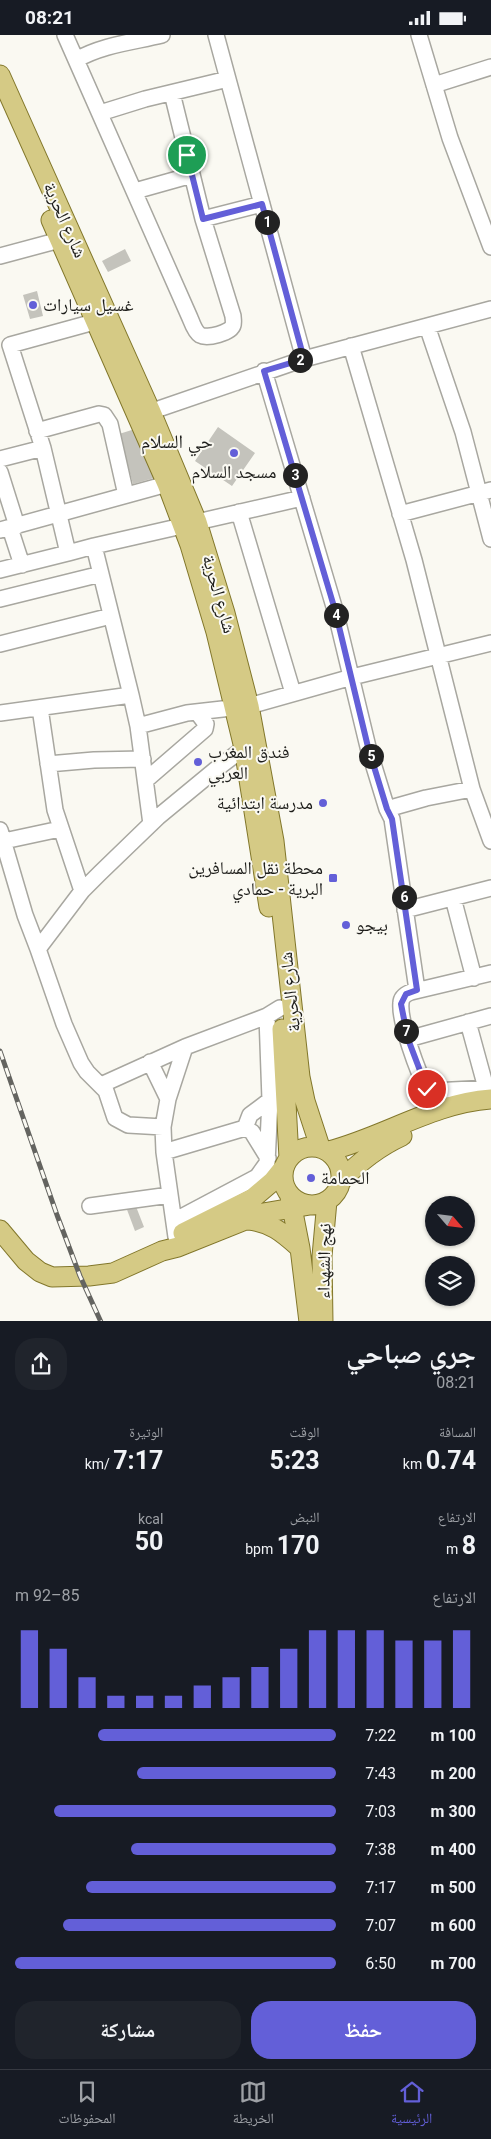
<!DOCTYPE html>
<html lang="ar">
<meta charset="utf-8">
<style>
:root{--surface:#171b24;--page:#20242c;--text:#f1f3f6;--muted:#9ea1a6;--line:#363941;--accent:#635fd8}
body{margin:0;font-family:Roboto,"Noto Naskh Arabic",sans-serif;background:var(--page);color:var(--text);direction:rtl;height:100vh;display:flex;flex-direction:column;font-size:19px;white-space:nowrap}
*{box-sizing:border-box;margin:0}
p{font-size:16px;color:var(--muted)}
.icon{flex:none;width:28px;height:28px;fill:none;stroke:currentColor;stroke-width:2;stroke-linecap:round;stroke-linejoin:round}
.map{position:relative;height:1286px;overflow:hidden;direction:ltr}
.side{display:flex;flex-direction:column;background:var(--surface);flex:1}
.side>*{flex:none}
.needle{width:32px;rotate:118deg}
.tools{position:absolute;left:425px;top:1161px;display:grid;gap:10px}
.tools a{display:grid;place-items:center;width:50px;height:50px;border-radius:50%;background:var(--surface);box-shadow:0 1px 4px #0004;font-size:25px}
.pin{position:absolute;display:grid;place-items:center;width:42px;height:42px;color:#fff;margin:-21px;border:2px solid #fff;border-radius:50%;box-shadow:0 1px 5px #0007}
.km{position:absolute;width:25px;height:25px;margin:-12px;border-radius:50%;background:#222;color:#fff;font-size:14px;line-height:25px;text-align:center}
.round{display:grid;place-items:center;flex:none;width:52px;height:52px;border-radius:20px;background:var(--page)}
.summary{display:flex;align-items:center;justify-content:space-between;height:85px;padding:0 15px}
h1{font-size:28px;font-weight:700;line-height:38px}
.metrics{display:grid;grid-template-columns:repeat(3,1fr);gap:8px;height:85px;padding:5px 15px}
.metrics div{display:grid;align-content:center}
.metrics b{font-size:25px;font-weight:700}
.metrics small{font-size:14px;font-weight:400}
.metrics p{font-size:14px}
.chart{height:140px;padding:10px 15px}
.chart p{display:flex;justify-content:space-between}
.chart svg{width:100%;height:90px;margin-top:5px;stroke:var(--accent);stroke-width:6}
.cta{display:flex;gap:10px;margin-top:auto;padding:10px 15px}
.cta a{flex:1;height:58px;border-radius:20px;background:var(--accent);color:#fff;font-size:20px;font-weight:700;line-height:58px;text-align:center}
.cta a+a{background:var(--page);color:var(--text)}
ul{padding:0 15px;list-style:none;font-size:16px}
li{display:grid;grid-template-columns:80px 60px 1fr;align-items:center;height:38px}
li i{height:12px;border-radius:6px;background:var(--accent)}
.status{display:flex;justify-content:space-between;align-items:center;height:35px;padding:0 25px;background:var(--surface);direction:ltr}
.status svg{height:14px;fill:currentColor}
.tab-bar{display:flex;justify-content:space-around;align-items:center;height:70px;border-top:1px solid var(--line);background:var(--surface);font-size:14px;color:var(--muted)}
.tab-bar a{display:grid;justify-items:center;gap:2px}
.tab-bar .on{color:var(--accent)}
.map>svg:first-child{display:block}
</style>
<div class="status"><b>08:21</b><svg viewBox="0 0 49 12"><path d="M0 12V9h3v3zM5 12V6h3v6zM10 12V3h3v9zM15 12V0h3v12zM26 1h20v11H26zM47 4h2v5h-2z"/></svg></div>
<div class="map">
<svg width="491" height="1287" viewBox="0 0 491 1287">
<rect width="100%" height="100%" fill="#faf9f2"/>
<path fill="#c4c3bc" d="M 125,214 L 131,226 L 108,237 L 102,226 Z
M 37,256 L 43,281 L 30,284 L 23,260 Z
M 218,392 L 255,418 L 232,451 L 195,426 Z
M 135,394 L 154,443 L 133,449 L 119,399 Z
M 135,1169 L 144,1192 L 135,1196 L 126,1172 Z"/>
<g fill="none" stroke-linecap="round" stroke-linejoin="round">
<g stroke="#a8a7a0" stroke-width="18">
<path id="minor" d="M 65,0 L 190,283 C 192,288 195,297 200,300 C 207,304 231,298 233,290 C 234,288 233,283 233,281 L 203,184
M 216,0 L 304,324
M 419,0 L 450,103 L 491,212
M 76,25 C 102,10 133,7 162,0
M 434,50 L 491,32
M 172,58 L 203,184 L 262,169
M 100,78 L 145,64 L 228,44
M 135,156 L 192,140
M 0,221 L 71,202
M 427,291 L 463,397 L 491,504
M 351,311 L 414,525 L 472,754 L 491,806
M 264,336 L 335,575 L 368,712 L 387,774 L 392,784 L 417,955
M 141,380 L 304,324 L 491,274
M 37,396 L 99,379 L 104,380 L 110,389 L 126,460
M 0,424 L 43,413
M 0,437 L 17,491
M 239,477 L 293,658
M 400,479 L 491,455
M 197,487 L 302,463
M 10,493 L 22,530
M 0,495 L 167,449
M 94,511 L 68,518 L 43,413 L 10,310 L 94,287
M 0,535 L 68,518
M 0,564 L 101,539
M 0,609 L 111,581
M 131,660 L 94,511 L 182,491
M 40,673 L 55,775 L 82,856
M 0,678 L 131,660 L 138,691
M 48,729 L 94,725 L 143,724
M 146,745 L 205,694 L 206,689 L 197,677
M 387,774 L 426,763 L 472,754
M 151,789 L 138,691 L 187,678 L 249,671 L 352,642 L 491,608
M 0,795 L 25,880 L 38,914
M 4,806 L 60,794
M 453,863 L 474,943
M 405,875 L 491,853
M 491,938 L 411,957 C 406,959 401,962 401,968 C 399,986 418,1038 427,1054 L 433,1056 L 491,1053
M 468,987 L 486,1053
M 408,1004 L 491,981
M 150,1027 L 168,1064
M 101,1050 L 185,1012
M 163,1092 L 128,1090 L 115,1083 L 106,1056 L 87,1037 L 81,1028 L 64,989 L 38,914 L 82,856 L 100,838 L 158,782 L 215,735 L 244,713
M 245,1093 L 250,1080 L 270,1065
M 164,1117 L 245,1093 L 252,1097 L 268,1123
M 90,1171 L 170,1160
M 174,1186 L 257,1142 L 267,1128 L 270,1065 L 267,981
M 176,1202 L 164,1117 L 163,1092 L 168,1064 L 185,1012 L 267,981 L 280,973"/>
</g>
<g stroke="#82772b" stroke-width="21">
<path id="major" d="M 0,40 L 151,377 L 197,487 L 225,578 L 249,671 L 274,806 L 300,1042 L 305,1066 L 320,1112
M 51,185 L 167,449 L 190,510 L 216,597 L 244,713 L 269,872
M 282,994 L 289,1123
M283 1141a29 29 0 1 1 58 0a29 29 0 1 1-58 0Z
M 329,1116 C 384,1102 433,1068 491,1064
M 341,1146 C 359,1127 378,1112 402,1101
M 290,1162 L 300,1213 L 309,1287
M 248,1185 C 271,1187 283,1198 300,1213
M 0,1195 L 26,1226 L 40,1237 L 52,1242 L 89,1241 L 113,1238 L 162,1216 L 178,1212 L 263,1178 L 310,1170
M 183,1198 L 253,1163 L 273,1146 L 285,1131
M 323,1287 L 322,1221 L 327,1166"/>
</g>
<use href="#minor" stroke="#fff" stroke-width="15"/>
<use href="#major" stroke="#d5ca85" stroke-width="19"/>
<g stroke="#646460" stroke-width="5">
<path id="rail" d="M 0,1016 L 57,1180 L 80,1241 L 101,1287"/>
</g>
<use href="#rail" stroke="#faf9f2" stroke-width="3" stroke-dasharray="9" stroke-linecap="butt"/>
</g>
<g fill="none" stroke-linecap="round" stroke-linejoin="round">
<g stroke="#fff" stroke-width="10">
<path id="route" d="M 187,120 L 203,184 L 262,169 L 304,324 L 264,336 L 335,575 L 368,712 L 387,774 L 392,784 L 417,955 L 406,959 L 401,969 L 408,1004 L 427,1054"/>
</g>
<use href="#route" stroke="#635fd8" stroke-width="6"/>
</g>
<g fill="#635fd8" stroke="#faf9f2" stroke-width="2">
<circle cx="33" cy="270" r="5"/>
<circle cx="234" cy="418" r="5"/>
<circle cx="198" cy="727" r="5"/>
<circle cx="323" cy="768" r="5"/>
<rect x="328" y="838" width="10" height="10" rx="2.5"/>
<circle cx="346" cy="890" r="5"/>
<circle cx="311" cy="1143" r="5"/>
</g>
<g text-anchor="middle" stroke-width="4" stroke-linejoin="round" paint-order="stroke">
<g font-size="18" fill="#1d1d1a" stroke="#faf9f2">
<text transform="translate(65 185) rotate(66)" y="6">شارع الحرية</text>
<text transform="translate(219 559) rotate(74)" y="6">شارع الحرية</text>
<text transform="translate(290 957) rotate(-96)" y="6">شارع الحرية</text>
<text transform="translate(324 1226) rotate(-89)" y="6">نهج الشهداء</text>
</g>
<g font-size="18" fill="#1d1d1a" stroke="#faf9f2" text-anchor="start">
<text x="43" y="276">غسيل سيارات</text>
<text x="234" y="443" text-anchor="middle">مسجد السلام</text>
<text x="208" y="723">فندق المغرب<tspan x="208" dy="21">العربي</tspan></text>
<text x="313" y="774" text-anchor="end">مدرسة ابتدائية</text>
<text x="323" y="839" text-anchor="end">محطة نقل المسافرين<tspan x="323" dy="21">البرية - حمادي</tspan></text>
<text x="356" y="896">بيجو</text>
<text x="321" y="1149">الحمامة</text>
</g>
<g font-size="19" fill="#1d1d1a" stroke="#faf9f2">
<text x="177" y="413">حي السلام</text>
</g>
</g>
</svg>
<div class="tools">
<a><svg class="needle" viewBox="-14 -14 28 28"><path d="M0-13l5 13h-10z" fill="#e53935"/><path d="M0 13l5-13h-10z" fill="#9ea1a6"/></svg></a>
<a><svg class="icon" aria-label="layers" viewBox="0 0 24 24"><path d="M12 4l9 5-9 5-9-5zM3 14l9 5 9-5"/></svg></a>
</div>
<div class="pin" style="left:187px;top:120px;background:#1e9e55"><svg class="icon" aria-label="arrive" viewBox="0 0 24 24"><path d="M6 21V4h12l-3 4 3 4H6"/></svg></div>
<div class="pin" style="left:427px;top:1054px;background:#d93025"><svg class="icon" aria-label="check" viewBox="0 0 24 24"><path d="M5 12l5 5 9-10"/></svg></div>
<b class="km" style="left:267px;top:187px">1</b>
<b class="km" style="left:300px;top:325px">2</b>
<b class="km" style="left:295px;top:440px">3</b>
<b class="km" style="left:336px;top:580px">4</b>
<b class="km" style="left:371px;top:721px">5</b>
<b class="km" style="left:404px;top:862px">6</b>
<b class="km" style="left:406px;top:996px">7</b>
</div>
<section class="side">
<div class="summary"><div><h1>جري صباحي</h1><p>08:21</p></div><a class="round"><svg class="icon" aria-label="share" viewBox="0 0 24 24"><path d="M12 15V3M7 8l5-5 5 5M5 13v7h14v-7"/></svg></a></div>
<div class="metrics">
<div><p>المسافة</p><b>0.74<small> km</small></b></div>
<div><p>الوقت</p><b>5:23</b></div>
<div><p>الوتيرة</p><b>7:17<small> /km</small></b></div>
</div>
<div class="metrics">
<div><p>الارتفاع</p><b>8<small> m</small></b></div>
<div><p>النبض</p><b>170<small> bpm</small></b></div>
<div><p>kcal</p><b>50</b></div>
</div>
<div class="chart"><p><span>الارتفاع</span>85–92 m</p>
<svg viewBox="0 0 160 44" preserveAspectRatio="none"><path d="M5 44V6M15 44V15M25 44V29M35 44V38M45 44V38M55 44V38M65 44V33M75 44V29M85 44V24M95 44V15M105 44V6M115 44V6M125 44V6M135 44V11M145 44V11M155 44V6"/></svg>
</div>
<ul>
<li><b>100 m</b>7:22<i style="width:74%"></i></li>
<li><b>200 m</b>7:43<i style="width:62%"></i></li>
<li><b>300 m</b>7:03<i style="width:88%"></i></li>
<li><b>400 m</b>7:38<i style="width:64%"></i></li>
<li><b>500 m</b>7:17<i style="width:78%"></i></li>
<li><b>600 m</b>7:07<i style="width:85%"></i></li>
<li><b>700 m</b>6:50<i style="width:100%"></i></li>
</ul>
<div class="cta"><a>حفظ</a><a>مشاركة</a></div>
</section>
<nav class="tab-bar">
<a class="on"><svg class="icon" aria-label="home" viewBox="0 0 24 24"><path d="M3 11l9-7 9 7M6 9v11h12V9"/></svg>الرئيسية</a>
<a><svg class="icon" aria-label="map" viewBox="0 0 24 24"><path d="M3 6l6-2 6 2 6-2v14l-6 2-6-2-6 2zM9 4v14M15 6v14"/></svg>الخريطة</a>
<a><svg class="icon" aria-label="saved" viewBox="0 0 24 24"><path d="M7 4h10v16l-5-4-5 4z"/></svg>المحفوظات</a>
</nav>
